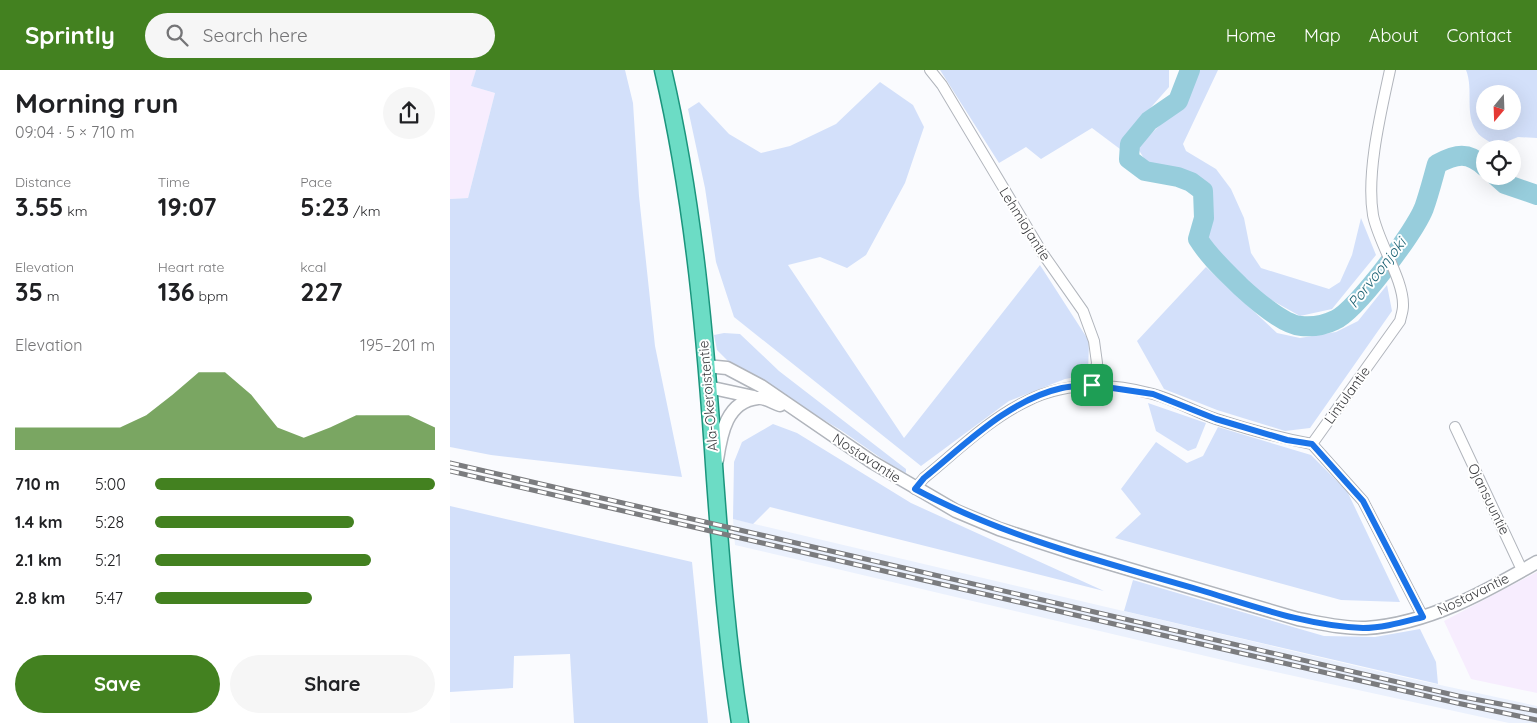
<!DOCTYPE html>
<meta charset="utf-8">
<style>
:root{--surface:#fff;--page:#f6f6f6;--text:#202124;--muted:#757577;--accent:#438120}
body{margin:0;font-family:Quicksand,sans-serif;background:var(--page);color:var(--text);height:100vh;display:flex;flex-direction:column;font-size:19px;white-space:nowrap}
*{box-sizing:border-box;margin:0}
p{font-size:16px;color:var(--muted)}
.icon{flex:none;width:28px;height:28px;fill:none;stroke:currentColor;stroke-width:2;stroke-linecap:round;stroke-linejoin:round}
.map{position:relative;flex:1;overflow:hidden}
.panel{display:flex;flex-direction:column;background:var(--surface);width:450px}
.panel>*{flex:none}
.needle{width:32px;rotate:199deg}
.tools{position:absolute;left:1026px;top:15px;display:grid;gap:10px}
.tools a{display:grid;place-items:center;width:45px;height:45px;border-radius:50%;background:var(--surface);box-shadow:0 5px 20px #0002;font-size:25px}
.pin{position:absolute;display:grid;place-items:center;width:42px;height:42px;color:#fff;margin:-21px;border-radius:10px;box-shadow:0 2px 8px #0006}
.round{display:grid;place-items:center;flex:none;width:52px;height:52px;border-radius:26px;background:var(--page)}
.overview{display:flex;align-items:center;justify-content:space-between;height:85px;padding:0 15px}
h1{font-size:28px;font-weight:700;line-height:38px}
.figures{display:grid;grid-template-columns:repeat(3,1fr);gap:8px;height:85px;padding:5px 15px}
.figures div{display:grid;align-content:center}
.figures b{font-size:25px;font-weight:700}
.figures small{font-size:14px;font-weight:400}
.figures p{font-size:14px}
.chart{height:140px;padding:10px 15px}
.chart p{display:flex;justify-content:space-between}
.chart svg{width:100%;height:90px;margin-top:5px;fill:var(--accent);opacity:.7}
.primary-button{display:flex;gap:10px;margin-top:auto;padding:10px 15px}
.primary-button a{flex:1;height:58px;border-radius:30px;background:var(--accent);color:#fff;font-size:20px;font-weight:700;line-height:58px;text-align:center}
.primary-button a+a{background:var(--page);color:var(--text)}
ul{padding:0 15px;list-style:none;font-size:16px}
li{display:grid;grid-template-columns:80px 60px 1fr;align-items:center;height:38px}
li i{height:12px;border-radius:6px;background:var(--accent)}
header{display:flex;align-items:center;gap:30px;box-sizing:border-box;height:70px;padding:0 25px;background:var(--accent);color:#fff}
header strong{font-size:24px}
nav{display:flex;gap:28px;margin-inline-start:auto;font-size:18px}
.search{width:350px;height:45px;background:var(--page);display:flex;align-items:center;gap:12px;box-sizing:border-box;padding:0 18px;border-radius:28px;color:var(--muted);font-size:19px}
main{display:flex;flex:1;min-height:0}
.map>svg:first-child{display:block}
</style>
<header>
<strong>Sprintly</strong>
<div class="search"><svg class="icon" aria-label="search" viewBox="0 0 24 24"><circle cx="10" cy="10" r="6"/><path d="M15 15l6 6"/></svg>Search here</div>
<nav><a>Home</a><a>Map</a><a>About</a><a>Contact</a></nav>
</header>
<main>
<section class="panel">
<div class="overview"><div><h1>Morning run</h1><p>09:04 · 5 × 710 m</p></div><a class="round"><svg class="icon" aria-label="share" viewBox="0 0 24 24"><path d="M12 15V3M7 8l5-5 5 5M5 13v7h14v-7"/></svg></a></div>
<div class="figures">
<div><p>Distance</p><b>3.55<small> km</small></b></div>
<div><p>Time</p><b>19:07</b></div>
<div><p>Pace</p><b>5:23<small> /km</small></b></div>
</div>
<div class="figures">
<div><p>Elevation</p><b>35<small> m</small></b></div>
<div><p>Heart rate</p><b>136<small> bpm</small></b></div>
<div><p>kcal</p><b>227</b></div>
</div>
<div class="chart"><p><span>Elevation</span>195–201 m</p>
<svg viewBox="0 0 160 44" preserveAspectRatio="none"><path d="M0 44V33L10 33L20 33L30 33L40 33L50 27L60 17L70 6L80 6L90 17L100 33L110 38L120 33L130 27L140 27L150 27L160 33V44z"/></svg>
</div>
<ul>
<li><b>710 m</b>5:00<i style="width:100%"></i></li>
<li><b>1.4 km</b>5:28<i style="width:71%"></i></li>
<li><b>2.1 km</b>5:21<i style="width:77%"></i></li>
<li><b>2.8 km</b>5:47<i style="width:56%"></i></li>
</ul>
<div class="primary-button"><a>Save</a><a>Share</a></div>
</section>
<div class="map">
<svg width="1087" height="653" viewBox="0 0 1087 653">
<rect width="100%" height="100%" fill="#fafbfe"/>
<path fill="#ebf1fd" d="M 283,449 L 953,607 L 1087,636 L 1087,653 L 1059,653 L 798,596 L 285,475 Z"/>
<path fill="#f7edfe" d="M 0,0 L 26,0 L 21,16 L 45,23 L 18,128 L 0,129 Z
M 1087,502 L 1087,623 L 1021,609 L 994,551 Z"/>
<path fill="#d3e0fa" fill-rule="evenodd" d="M 26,0 L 175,0 L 183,33 L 189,126 L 205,276 L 232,407 L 41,385 L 0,377 L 0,129 L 18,128 L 45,23 L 21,16 Z
M 490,0 L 719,0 L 719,17 L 680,61 L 670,79 L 642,58 L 591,89 L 576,77 L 549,93 Z
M 745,0 L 768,0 L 733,74 L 736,81 L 766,99 L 781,119 L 794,148 L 801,183 L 811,198 L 879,219 L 890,212 L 902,185 L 911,148 L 926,185 L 882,239 L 850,246 L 807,222 L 763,177 L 758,167 L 762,153 L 760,119 L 744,104 L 698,95 L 687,77 L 729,37 Z
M 1016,0 L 1087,0 L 1087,68 L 1068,67 L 1046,76 C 1041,72 1031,68 1027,62 C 1014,44 1024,20 1016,0 ZM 1035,24 L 1062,24 L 1062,51 L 1035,51 Z
M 430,12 L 463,35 L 474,57 L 455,113 L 416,185 L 397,198 L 370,187 L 338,195 L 454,368 L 590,195 L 639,271 L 638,305 L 615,309 L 559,331 L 471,396 L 284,247 L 266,192 L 255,118 L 238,39 L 249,32 L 279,64 L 311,83 L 340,76 L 386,54 Z
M 756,197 L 827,263 L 850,268 L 886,262 L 908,251 L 937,215 L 942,241 L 860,358 L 835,361 L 767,340 L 714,319 L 687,271 Z
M 274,263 L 290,264 L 329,301 L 456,399 L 456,403 L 448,400 L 392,361 L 280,293 L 267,280 L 264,265 Z
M 698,333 L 756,353 L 746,378 L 738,381 L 706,361 Z
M 323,354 L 347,363 L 461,433 L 654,521 L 320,437 L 303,454 L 283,449 L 284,392 L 292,372 Z
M 768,357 L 861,385 L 897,421 L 950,532 L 891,530 L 665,468 L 691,444 L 671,419 L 706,372 L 737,393 L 753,386 Z
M 0,436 L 242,492 L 258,653 L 124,653 L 120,584 L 64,586 L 63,618 L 0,622 Z
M 683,510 L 874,566 L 925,567 L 970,559 L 986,592 L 988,614 L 674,541 Z"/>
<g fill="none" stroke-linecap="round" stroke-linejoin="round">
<path stroke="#97cddc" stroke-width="20" d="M 740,0 L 728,31 L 699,51 L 680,74 L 679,89 L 695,101 L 728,107 L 741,112 L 753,121 L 754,148 L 748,169 C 760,188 776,202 791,217 C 804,229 834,255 851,256 C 862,257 875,255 885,250 C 907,240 965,161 974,138 C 979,124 983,108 987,94 C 1006,84 1018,81 1035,97
M 1046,106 L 1055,114 L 1087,125"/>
<g stroke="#b1b5bc" stroke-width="12">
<path id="minor" d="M 480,0 L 492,15 L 593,184 L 633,241 L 644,271 L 647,293 L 642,315
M 1005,357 L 1072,500
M 862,374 L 913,431 L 973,547
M 465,419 L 474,408 C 507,381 539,349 577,331 C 617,311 661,313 703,324 C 725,330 745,342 766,349 C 797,359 830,368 862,374 L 950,251 C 951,246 953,241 953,236 C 954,210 928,172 923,145 C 916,103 931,42 940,0"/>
</g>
<g stroke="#b1b5bc" stroke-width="15">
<path id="tertiary" d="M 256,296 L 277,298 L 311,316 L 422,392 L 506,441 L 549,459 L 624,483 L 848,549 C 870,553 894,559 916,558 C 978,554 1035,522 1087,492
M 258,317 L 304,327
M 267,390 C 271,363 277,331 308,328 C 314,327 324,333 330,335"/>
</g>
<g stroke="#1b957d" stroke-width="19">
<path id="primary" d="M 213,0 C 244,133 256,272 265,409 C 271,490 277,572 290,653"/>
</g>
<use href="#minor" stroke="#fff" stroke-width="10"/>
<use href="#tertiary" stroke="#fff" stroke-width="12"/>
<use href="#primary" stroke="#6cdcc5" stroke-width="16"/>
<g stroke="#7b7c7f" stroke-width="5">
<path id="rail" d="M 0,393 L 1008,626 L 1087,641
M 0,401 L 1007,633 L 1087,650"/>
</g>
<use href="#rail" stroke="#fff" stroke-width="3" stroke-dasharray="9" stroke-linecap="butt"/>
</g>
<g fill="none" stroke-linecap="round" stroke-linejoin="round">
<g stroke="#fff" stroke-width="10">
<path id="route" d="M 642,315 L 703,324 L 766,349 L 837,370 L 862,374 L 913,431 L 973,547 C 953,552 933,558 913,558 C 857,556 803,536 750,520 C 653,492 554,467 465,419 L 474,408 C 515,375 558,330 612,318 C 621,316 632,316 642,315 Z"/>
</g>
<use href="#route" stroke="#1a73e8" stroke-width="6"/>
</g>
<g text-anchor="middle" stroke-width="4" stroke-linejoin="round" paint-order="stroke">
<g font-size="14" fill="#3a3b3e" stroke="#fff">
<text transform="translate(575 154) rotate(58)" y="5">Lehmiojantie</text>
<text transform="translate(897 325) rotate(-54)" y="5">Lintulantie</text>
<text transform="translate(258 326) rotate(-95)" y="5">Ala-Okeroistentie</text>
<text transform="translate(417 388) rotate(33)" y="5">Nostavantie</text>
<text transform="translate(1039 429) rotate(64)" y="5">Ojansuuntie</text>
<text transform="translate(1023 524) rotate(-26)" y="5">Nostavantie</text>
</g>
<g font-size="15" font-style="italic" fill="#1b6172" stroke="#fff">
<text transform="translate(927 203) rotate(-52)" y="5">Porvoonjoki</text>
</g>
</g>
</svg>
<div class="tools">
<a><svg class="needle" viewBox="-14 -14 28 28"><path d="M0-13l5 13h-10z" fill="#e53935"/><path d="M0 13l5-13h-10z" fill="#757577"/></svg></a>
<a><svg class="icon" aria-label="locate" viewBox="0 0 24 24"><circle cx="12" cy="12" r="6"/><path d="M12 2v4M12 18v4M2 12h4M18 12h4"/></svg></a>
</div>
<div class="pin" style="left:642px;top:315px;background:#1e9e55"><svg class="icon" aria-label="arrive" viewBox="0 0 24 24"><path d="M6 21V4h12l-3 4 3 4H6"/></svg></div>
</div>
</main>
